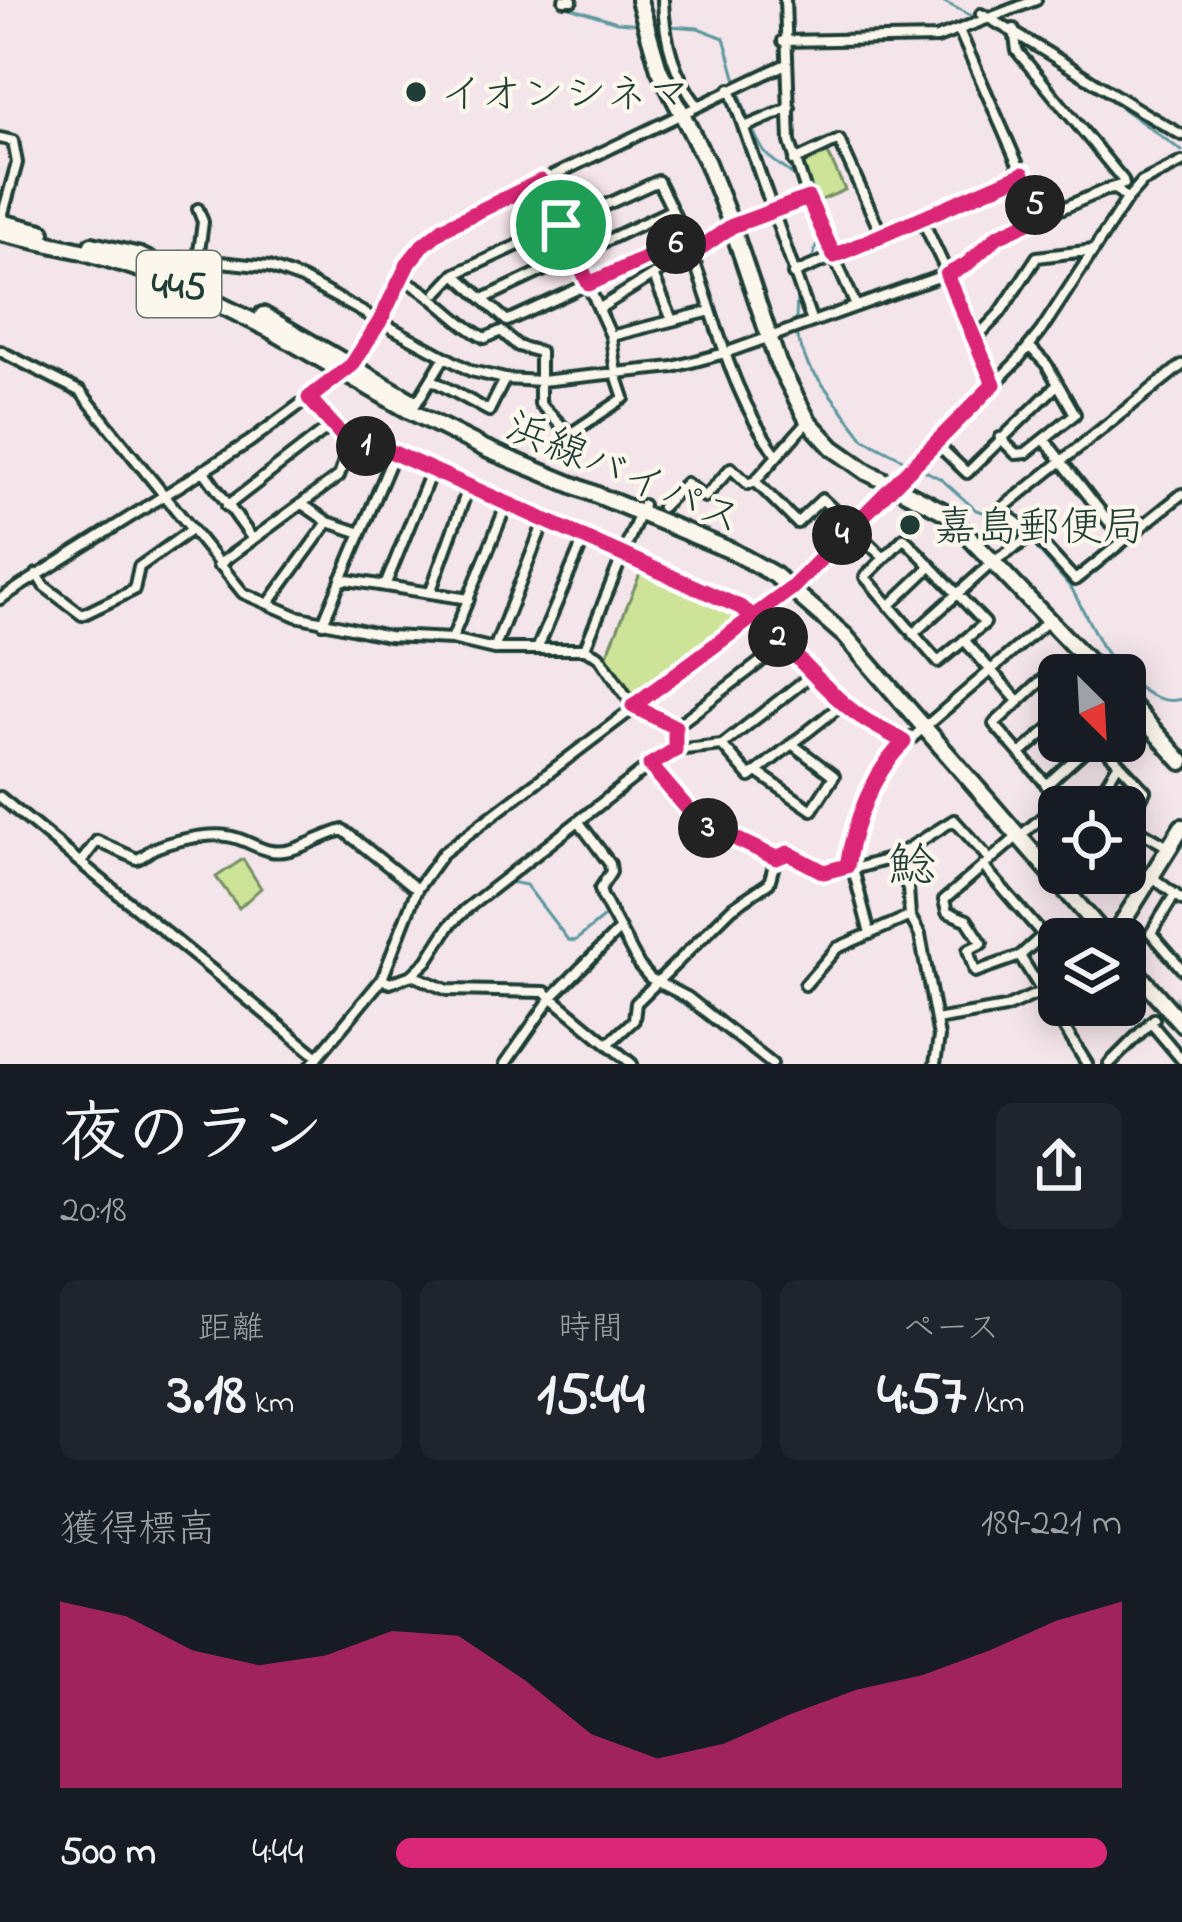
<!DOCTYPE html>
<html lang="ja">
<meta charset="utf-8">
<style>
:root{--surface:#171b24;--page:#20242c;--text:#f1f3f6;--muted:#9ea1a6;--accent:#db2777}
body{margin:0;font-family:"Indie Flower","Klee One",sans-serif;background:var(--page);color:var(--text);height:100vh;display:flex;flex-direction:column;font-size:45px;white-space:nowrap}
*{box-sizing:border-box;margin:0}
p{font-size:39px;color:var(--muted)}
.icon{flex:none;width:66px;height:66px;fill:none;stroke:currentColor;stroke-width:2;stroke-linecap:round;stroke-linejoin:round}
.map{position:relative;height:1064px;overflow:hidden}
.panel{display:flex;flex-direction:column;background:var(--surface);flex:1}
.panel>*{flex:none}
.needle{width:78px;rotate:156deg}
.tools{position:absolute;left:1038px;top:654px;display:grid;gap:24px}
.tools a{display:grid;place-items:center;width:108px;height:108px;border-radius:18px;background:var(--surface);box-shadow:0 6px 30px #0003;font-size:60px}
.pin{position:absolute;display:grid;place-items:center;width:102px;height:102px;color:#fff;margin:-51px;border:6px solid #fff;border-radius:50%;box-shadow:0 3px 12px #0007}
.km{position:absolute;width:60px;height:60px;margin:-30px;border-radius:50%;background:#222;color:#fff;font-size:33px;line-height:60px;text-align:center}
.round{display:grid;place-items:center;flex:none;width:126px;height:126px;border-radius:18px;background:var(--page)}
.head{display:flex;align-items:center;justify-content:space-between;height:204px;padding:0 60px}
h1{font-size:66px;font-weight:800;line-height:90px}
.stats{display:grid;grid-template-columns:repeat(3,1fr);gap:18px;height:204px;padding:12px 60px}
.stats div{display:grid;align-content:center;border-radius:18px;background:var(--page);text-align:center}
.stats b{font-size:60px;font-weight:800}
.stats small{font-size:33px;font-weight:400}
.stats p{font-size:33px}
.chart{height:336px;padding:24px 60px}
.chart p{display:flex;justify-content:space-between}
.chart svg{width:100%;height:216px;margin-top:12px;fill:var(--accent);opacity:.7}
ul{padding:0 60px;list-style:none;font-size:39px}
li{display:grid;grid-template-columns:192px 144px 1fr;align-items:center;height:90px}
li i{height:30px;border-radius:15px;background:var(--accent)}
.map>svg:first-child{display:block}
</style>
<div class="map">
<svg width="1182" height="1064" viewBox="0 0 1182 1064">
<rect width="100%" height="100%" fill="#f4e5ea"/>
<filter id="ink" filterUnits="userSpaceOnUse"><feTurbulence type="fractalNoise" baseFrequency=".00833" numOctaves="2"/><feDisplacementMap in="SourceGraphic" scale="24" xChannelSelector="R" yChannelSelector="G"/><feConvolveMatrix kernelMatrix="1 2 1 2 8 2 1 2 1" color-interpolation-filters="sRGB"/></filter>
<g filter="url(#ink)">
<path fill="#cde398" stroke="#769066" stroke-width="3" d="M 826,149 L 845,190 L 812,204 L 796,161 Z
M 642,569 L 721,603 L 742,618 L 632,701 L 605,660 Z
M 243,859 L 261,888 L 239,908 L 216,877 Z"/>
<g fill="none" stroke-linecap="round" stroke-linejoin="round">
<path stroke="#5d989f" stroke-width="3" d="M 559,0 L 563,5 L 617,22 L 642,24
M 940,0 L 976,18
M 984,23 L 1045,55
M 669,26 L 698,28 L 724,38 C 735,74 743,116 763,150 C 770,162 789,168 799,181
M 1073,73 L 1182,151
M 811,264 L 820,233
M 797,294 L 796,321 L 791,322 L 808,365 L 864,439 L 941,479 L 976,510 L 994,515 L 1032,543 L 1072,589 L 1101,645 L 1123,675
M 0,346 L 86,390 L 147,468
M 1125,677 C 1142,691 1159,705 1182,699
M 510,882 L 526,885 L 568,940 L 575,941 L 604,917 L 609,920 L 645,979 L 723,1030
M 749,1051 L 765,1064"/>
<path stroke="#c9c3c6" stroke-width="8" stroke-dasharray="8 4" stroke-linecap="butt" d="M 1154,1019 L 1182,995"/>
<g stroke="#1f3d34" stroke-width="16">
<path id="minor" d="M 564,0 L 572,0
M 663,0 C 664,38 674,75 697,105
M 785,0 L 790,142 L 808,198 L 856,306
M 981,14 C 1050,51 1113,97 1182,135
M 1014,29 L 1017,51 L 1123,180 L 1124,184 L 1110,188
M 959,30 L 1041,217
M 783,41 L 937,38 L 1036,0
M 730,89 L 812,322
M 745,127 L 790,108
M 0,138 L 13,141 L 17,163 L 0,224
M 922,219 L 977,337 L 994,384
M 882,236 L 1023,174
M 198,259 L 203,222 L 198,209
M 164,269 L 182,258 L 269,267 L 302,279 L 471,371 L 505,379 L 541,381 L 673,367 L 725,353 L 961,269 L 998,236 L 1105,190 L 1116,189 L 1127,199
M 455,274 L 507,321 L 685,240
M 793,274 L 882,236 L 839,140 L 794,161
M 654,277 L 672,320
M 401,279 C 433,291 454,323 485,338 L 501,331 L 518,346 L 540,352 L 540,404 L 570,434 L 624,398 L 616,374 L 611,336 L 541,181
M 438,292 L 455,274 L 658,181 C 670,206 684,232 693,258 C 718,325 732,396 776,454
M 483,299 L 671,210
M 600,308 L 732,226 L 808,198
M 611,336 L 711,311
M 977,337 L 1000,313 L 1037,257 L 1094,250
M 0,351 L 81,392 L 243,593 L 296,616 L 388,636 L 452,639 L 494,649 L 585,649 L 599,656 L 633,706 L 675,727
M 1182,365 L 1000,510 L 1034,535 L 1075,580 L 1182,494
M 432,380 L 489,411 L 505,379
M 309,398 L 349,445
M 408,410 L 416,404 L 444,358
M 1000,438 L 1016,454 L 1026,453 L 1075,414 L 1047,365 L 1029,346
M 1044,439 L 1123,540
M 935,442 L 967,473 L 1058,384
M 349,445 L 357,449 L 376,445 L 741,607 L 785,643 L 853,712 L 904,742
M 203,470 L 252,538
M 755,481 L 808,421
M 302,504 L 328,522 L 361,533
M 227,506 L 333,424
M 662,507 L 686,483 L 705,497 L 731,468 L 748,484 L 755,481 L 797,523 L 822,499 L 884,558
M 904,538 L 985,623 L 938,662 L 865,577 Z
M 218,565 L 339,476 L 349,445
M 37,574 L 44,586 L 82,615 L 134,590 L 139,567 L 191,530
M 341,579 L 469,599
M 385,586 L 431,472
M 430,593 L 468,488
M 0,599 L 249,442 L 344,372 L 380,321 L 413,257 L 444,228 L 786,64
M 269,603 L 328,522
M 889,606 L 931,566
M 323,623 L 394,454
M 913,634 L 994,561 L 1034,535
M 452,639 L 506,506
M 964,640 L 1019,702
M 538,647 L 584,539
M 585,648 L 643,505
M 494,649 L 544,522
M 1059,697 L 1043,679 L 994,724 L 1066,807
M 675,727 L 785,643
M 1125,740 L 1146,720
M 1098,741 L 1145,791 L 1125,829
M 722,745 L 750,777 L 844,703
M 1020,754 L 1059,720
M 650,765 L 703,828 L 713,828 L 776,858 L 788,853 L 824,871 L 847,867 L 853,869 L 893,858 L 954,820 L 990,860
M 757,772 L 812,810 L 834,776 L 792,744
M 1046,785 L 1095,741
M 0,797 L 318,1057
M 1092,807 L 1119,763
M 579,822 L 610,864 L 611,872 L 600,889 L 602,896 L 639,965 L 650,978 L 687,997 L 772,1064
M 1128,824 L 1168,847
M 1025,832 L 1061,801
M 1017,837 L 944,900 L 947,912 L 967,920 L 982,943 L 968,950 L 975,972 L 1020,956 L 1087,1064
M 893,858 L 908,888 L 910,916 L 920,935 L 939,1037 L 935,1064
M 81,862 L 97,841 L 137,859 C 143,857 148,852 153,849 C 170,841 208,833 227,836 C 251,839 263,857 290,850 C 307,846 324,835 343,830 L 417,889
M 847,866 L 865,803 L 891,756 L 1048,621
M 983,866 L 1043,935 L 1020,956
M 853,869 L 870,934
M 1152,877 L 1182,900
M 1175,894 L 1151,933 L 1182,969
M 412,975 L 447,990 L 545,992 L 632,1064
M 382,979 L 390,983 L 412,975 L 427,961 L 450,925 L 465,910 L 650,765 L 675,750 L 722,745 L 814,673
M 805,985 L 837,948 L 910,916
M 936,1020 L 1005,1008 L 1059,984
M 1150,1022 L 1182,1060
M 608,1044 L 634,1020 L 636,1003 L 732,908 L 769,883 L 776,858
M 312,1064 L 382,979 L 417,889 L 443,853 L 792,588 L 1017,361 L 1041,331 L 1127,199 L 1142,182 L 1182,162
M 505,1064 L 551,998 L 620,929
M 1109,1064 L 1154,1019"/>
</g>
<g stroke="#1f3d34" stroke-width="22">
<path id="highway" d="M 639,0 L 659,69 L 707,163 L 732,226 L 778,363 L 808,421 L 833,448 L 867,472 L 945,512 L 1101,675
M 0,222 L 42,232
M 0,233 L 82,251 L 159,275 L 269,329 L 408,410 L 486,449 L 732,551 L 775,575 L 845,636 L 1108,939
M 92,245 L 140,256 L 206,287
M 263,315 L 410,400
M 1125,698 L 1182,762
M 1112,939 L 1182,827
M 1125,959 L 1182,1024"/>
</g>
<use href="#minor" stroke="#fbf7ec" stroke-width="8"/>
<use href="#highway" stroke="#fbf7ec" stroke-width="14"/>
</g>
</g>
<g fill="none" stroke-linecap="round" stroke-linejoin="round" filter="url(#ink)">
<g stroke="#fff" stroke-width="24">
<path id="route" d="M 561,225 L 541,181 L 444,228 L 423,245 L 409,262 L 380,321 L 352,365 L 309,398 L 353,448 L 376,445 L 740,607 C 784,635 813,681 854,712 C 869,724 888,732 904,742 C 872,774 854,822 847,866 L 824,872 L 788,853 L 776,858 L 713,828 L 704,828 L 650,765 L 675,750 L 675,727 L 633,706 L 792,588 L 994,384 L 947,275 L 966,265 L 998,236 L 1040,217 L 1023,174 L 834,256 L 808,198 L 732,226 L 692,254 L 686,240 L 589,284 L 561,225"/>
</g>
<use href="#route" stroke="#db2777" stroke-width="15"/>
</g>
<g fill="#1f3d34" stroke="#fbf7ec" stroke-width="4.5">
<circle cx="416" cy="92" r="12"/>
<circle cx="910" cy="525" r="12"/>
</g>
<g text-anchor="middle" stroke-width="9" stroke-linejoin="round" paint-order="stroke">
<rect fill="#fbf7ec" stroke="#61756b" stroke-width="3" x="137" y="251" width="84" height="66" rx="9"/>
<g font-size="39" font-weight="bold" fill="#1f3d34">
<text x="179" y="298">445</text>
</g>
<g font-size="42" fill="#1f3d34" stroke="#fbf7ec" text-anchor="start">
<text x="440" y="107">イオンシネマ</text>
<text x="934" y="540">嘉島郵便局</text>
</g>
<g font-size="42" fill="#1f3d34" stroke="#fbf7ec">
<text transform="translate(625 471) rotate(23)" y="15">浜線バイパス</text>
</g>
<g font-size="48" fill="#1f3d34" stroke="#fbf7ec">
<text x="912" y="880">鯰</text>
</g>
</g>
</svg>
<div class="tools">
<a><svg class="needle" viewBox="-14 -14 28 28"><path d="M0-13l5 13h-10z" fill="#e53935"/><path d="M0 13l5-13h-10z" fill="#9ea1a6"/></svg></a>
<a><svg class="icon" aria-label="locate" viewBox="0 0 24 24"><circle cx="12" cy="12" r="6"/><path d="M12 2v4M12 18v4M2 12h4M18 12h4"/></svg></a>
<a><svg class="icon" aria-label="layers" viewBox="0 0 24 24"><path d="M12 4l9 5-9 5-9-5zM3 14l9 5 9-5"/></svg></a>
</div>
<div class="pin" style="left:561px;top:225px;background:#1e9e55"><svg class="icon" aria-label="arrive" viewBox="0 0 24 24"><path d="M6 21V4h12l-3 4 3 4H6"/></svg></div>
<b class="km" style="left:366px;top:446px">1</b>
<b class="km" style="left:778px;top:637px">2</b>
<b class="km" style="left:708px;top:828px">3</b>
<b class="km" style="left:842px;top:535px">4</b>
<b class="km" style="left:1035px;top:205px">5</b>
<b class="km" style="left:676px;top:244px">6</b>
</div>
<section class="panel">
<div class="head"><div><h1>夜のラン</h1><p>20:18</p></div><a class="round"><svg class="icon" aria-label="share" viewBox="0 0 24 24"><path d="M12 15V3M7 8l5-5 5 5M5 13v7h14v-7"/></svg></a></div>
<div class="stats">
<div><p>距離</p><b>3.18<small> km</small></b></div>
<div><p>時間</p><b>15:44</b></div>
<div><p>ペース</p><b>4:57<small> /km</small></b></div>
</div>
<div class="chart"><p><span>獲得標高</span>189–221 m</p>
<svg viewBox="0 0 160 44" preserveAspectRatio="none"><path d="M0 44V6L10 9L20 16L30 19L40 17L50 12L60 13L70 22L80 33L90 38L100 35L110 29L120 24L130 21L140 16L150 10L160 6V44z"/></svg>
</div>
<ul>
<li><b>500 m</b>4:44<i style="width:98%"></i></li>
</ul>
</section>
